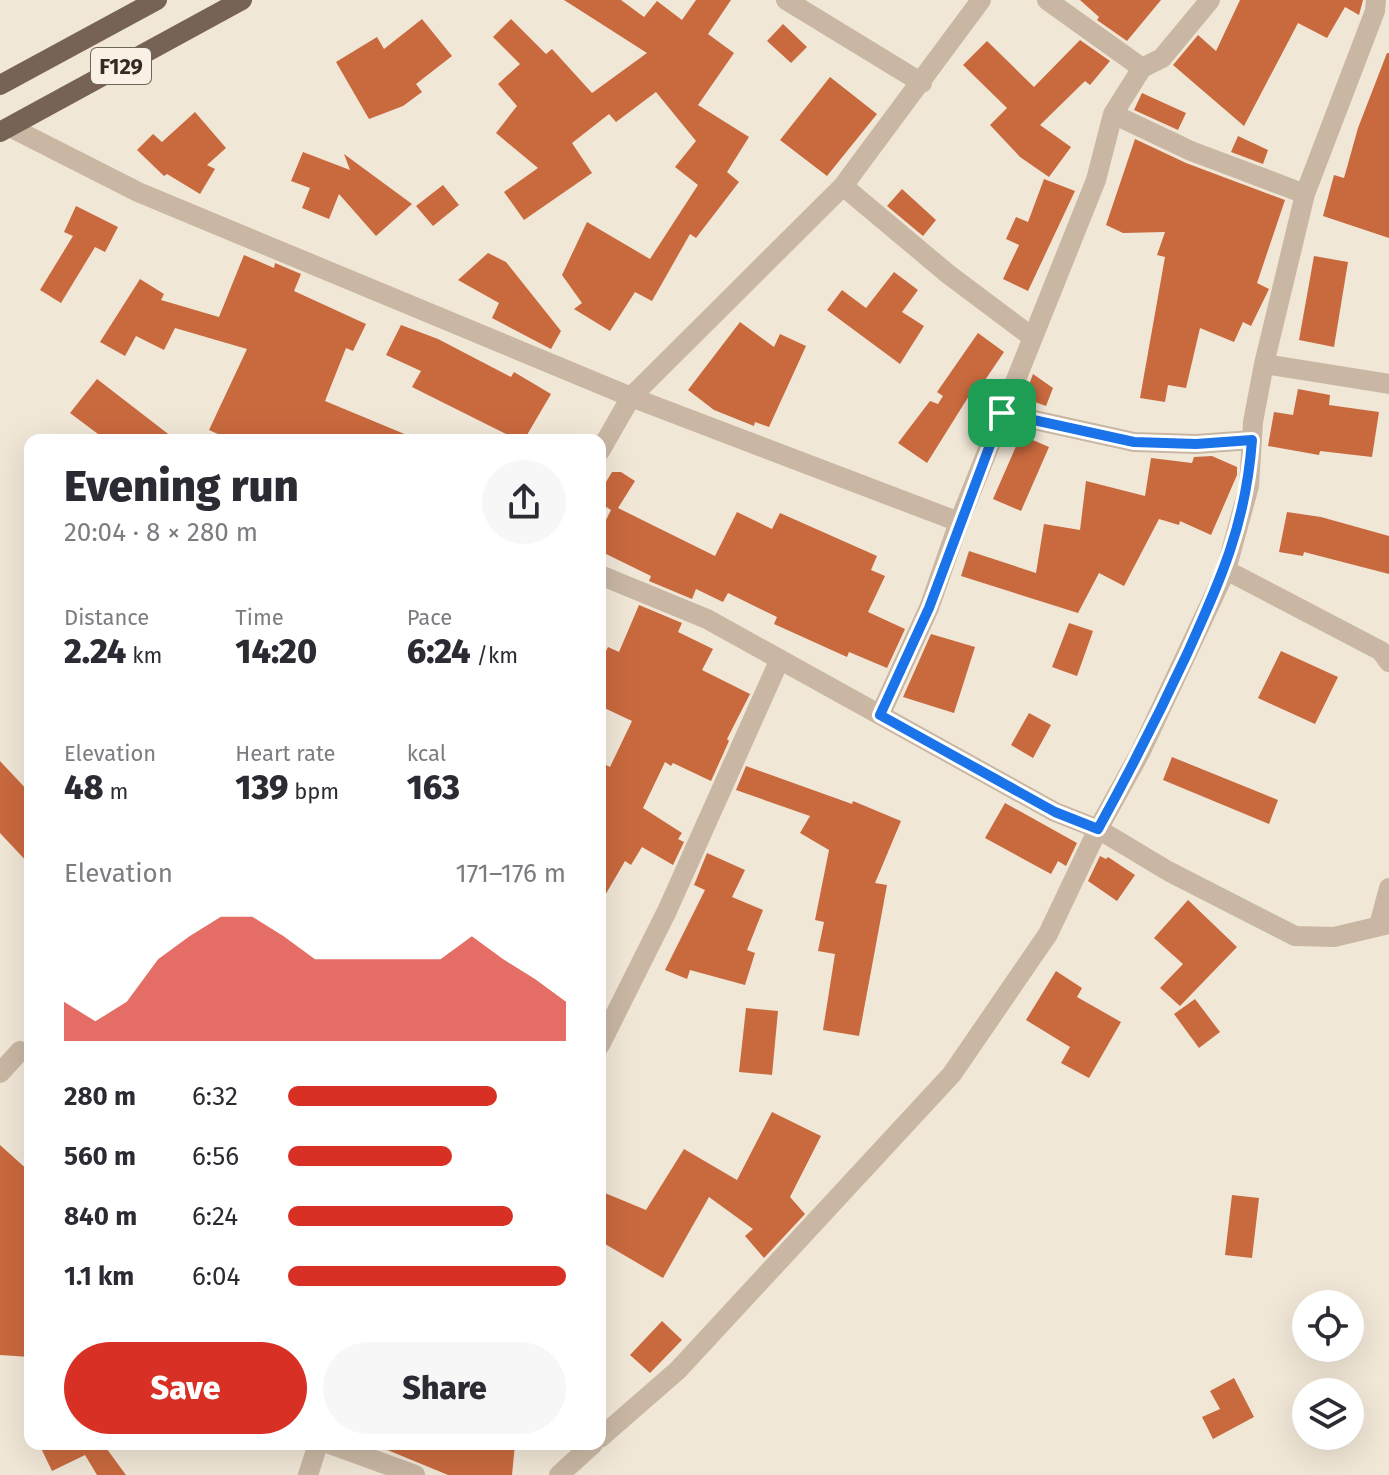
<!DOCTYPE html>
<meta charset="utf-8">
<style>
:root{--surface:#fff;--page:#f7f7f7;--text:#2b2b33;--muted:#7c7c81;--accent:#d93025}
body{margin:0;font-family:"Fira Sans",sans-serif;background:var(--page);color:var(--text);height:100vh;display:flex;flex-direction:column;font-size:30px;white-space:nowrap}
*{box-sizing:border-box;margin:0}
p{font-size:26px;color:var(--muted)}
.icon{flex:none;width:44px;height:44px;fill:none;stroke:currentColor;stroke-width:2;stroke-linecap:round;stroke-linejoin:round}
.map{position:relative;flex:1;overflow:hidden}
.details{position:absolute;left:24px;top:434px;width:582px;height:1016px;display:flex;flex-direction:column;background:var(--surface);border-radius:16px;box-shadow:0 8px 32px #0002}
.details>*{flex:none}
.tools{position:absolute;left:1292px;top:1290px;display:grid;gap:16px}
.tools a{display:grid;place-items:center;width:72px;height:72px;border-radius:50%;background:var(--surface);box-shadow:0 8px 32px #0002;font-size:40px}
.pin{position:absolute;display:grid;place-items:center;width:68px;height:68px;color:#fff;margin:-34px;border-radius:16px;box-shadow:0 4px 12px #0006}
.round{display:grid;place-items:center;flex:none;width:84px;height:84px;border-radius:42px;background:var(--page)}
.head{display:flex;align-items:center;justify-content:space-between;height:136px;padding:0 40px}
h1{font-size:44px;font-weight:800;line-height:60px}
.figures{display:grid;grid-template-columns:repeat(3,1fr);gap:12px;height:136px;padding:8px 40px}
.figures div{display:grid;align-content:center}
.figures b{font-size:34px;font-weight:800}
.figures small{font-size:22px;font-weight:400}
.figures p{font-size:22px}
.chart{height:224px;padding:16px 40px}
.chart p{display:flex;justify-content:space-between}
.chart svg{width:100%;height:144px;margin-top:8px;fill:var(--accent);opacity:.7}
.cta{display:flex;gap:16px;margin-top:auto;padding:16px 40px}
.cta a{flex:1;height:92px;border-radius:48px;background:var(--accent);color:#fff;font-size:32px;font-weight:800;line-height:92px;text-align:center}
.cta a+a{background:var(--page);color:var(--text)}
ul{padding:0 40px;list-style:none;font-size:26px}
li{display:grid;grid-template-columns:128px 96px 1fr;align-items:center;height:60px}
li i{height:20px;border-radius:10px;background:var(--accent)}
.map>svg:first-child{display:block}
</style>
<div class="map">
<svg width="1389" height="1475" viewBox="0 0 1389 1475">
<rect width="100%" height="100%" fill="#f1e7d7"/>
<path fill="#c9693e" d="M 564,0 L 621,0 L 644,17 L 657,1 L 682,20 L 696,0 L 731,0 L 708,34 L 734,53 L 698,105 L 749,137 L 727,172 L 739,182 L 696,238 L 690,234 L 652,301 L 635,292 L 610,331 L 574,309 L 582,303 L 562,275 L 587,222 L 650,259 L 698,185 L 675,167 L 696,141 L 656,92 L 616,122 L 609,114 L 572,143 L 592,173 L 524,220 L 504,192 L 538,168 L 496,133 L 517,106 L 498,84 L 520,64 L 493,37 L 511,19 L 546,54 L 552,49 L 592,93 L 647,53 Z
M 1080,0 L 1161,0 L 1127,41 L 1097,20 L 1099,17 Z
M 1240,0 L 1363,0 L 1359,15 L 1345,7 L 1327,38 L 1298,23 L 1244,126 L 1173,65 L 1198,35 L 1216,51 Z
M 422,19 L 452,56 L 416,84 L 422,92 L 403,106 L 369,119 L 336,62 L 377,37 L 384,49 Z
M 783,24 L 807,47 L 791,63 L 767,41 Z
M 1080,40 L 1110,61 L 1090,85 L 1085,81 L 1040,125 L 1071,147 L 1049,177 L 1020,157 L 990,125 L 1007,108 L 963,65 L 987,41 L 1034,87 Z
M 1387,53 L 1389,53 L 1389,238 L 1323,216 L 1334,175 L 1344,178 L 1358,128 Z
M 830,77 L 877,114 L 827,176 L 780,140 Z
M 1142,93 L 1186,113 L 1178,130 L 1134,110 Z
M 195,112 L 226,148 L 207,165 L 215,169 L 200,194 L 167,174 L 164,176 L 137,150 L 153,134 L 162,142 Z
M 1238,136 L 1268,150 L 1263,164 L 1231,152 Z
M 1135,139 L 1186,163 L 1285,200 L 1257,283 L 1269,289 L 1251,326 L 1243,322 L 1234,342 L 1200,328 L 1186,388 L 1168,385 L 1165,402 L 1140,398 L 1165,257 L 1157,255 L 1165,232 L 1123,233 L 1106,225 Z
M 303,152 L 350,170 L 344,154 L 412,204 L 376,236 L 339,194 L 329,219 L 302,208 L 310,188 L 291,181 Z
M 1044,179 L 1075,191 L 1028,291 L 1003,279 L 1019,245 L 1006,239 L 1016,217 L 1028,222 Z
M 443,185 L 459,205 L 433,226 L 416,206 Z
M 902,189 L 936,220 L 923,236 L 887,206 Z
M 76,206 L 118,227 L 105,252 L 95,247 L 61,303 L 40,290 L 73,236 L 64,232 Z
M 488,253 L 506,262 L 561,331 L 551,349 L 492,318 L 499,303 L 458,280 Z
M 244,255 L 274,268 L 275,263 L 301,274 L 294,291 L 366,324 L 353,351 L 346,348 L 325,401 L 419,440 L 231,440 L 209,430 L 247,349 L 175,328 L 164,350 L 136,336 L 125,356 L 100,342 L 140,279 L 164,294 L 161,300 L 219,317 Z
M 1314,256 L 1348,262 L 1334,347 L 1299,340 Z
M 894,272 L 918,290 L 902,312 L 924,326 L 900,364 L 827,310 L 842,290 L 866,308 Z
M 740,322 L 774,347 L 780,334 L 806,346 L 769,427 L 755,422 L 754,426 L 714,410 L 688,390 Z
M 401,325 L 438,339 L 511,377 L 514,372 L 551,394 L 524,440 L 518,440 L 412,387 L 421,371 L 386,355 Z
M 978,333 L 1004,352 L 981,386 L 977,383 L 927,463 L 898,443 L 930,401 L 938,404 L 943,396 L 937,392 Z
M 1033,374 L 1053,388 L 1046,406 L 1024,398 Z
M 97,379 L 176,440 L 106,440 L 70,413 Z
M 1298,389 L 1330,395 L 1329,405 L 1379,412 L 1372,457 L 1320,451 L 1319,455 L 1268,446 L 1274,412 L 1293,415 Z
M 1021,435 L 1049,447 L 1021,511 L 993,499 Z
M 1212,456 L 1237,467 L 1237,475 L 1211,535 L 1180,521 L 1179,525 L 1159,519 L 1124,586 L 1099,573 L 1078,613 L 961,576 L 969,551 L 1036,573 L 1044,524 L 1080,530 L 1086,481 L 1145,496 L 1151,458 L 1192,463 L 1194,457 Z
M 612,472 L 621,472 L 635,481 L 618,508 L 715,556 L 737,512 L 772,529 L 780,513 L 877,556 L 871,570 L 885,576 L 868,612 L 905,629 L 887,668 L 849,652 L 847,657 L 774,624 L 777,617 L 728,593 L 723,602 L 696,589 L 692,599 L 649,581 L 651,576 L 600,551 L 600,532 L 611,510 L 600,503 L 600,492 Z
M 1287,512 L 1321,517 L 1389,536 L 1389,574 L 1304,552 L 1303,556 L 1279,552 Z
M 639,605 L 682,623 L 678,632 L 713,649 L 702,670 L 750,694 L 727,739 L 729,741 L 711,781 L 673,763 L 671,766 L 665,762 L 643,808 L 682,833 L 678,839 L 684,842 L 673,865 L 642,847 L 631,865 L 625,861 L 600,904 L 600,778 L 606,765 L 610,767 L 632,721 L 600,706 L 600,662 L 608,647 L 619,652 Z
M 1069,623 L 1093,631 L 1077,676 L 1052,667 Z
M 931,634 L 975,647 L 954,713 L 903,697 Z
M 1281,651 L 1338,677 L 1315,724 L 1258,698 Z
M 1029,713 L 1051,725 L 1033,758 L 1011,745 Z
M 1172,757 L 1278,800 L 1269,824 L 1163,780 Z
M 0,761 L 30,793 L 30,865 L 0,833 Z
M 746,766 L 852,804 L 853,801 L 901,821 L 875,883 L 887,885 L 859,1036 L 823,1030 L 835,954 L 818,951 L 824,922 L 815,920 L 829,850 L 800,833 L 810,816 L 736,790 Z
M 1005,803 L 1077,843 L 1066,866 L 1058,861 L 1051,874 L 985,838 Z
M 707,853 L 745,870 L 732,897 L 763,910 L 747,950 L 755,953 L 745,985 L 690,970 L 687,979 L 665,970 L 705,890 L 694,885 Z
M 1100,856 L 1106,859 L 1108,857 L 1135,875 L 1117,901 L 1088,881 Z
M 1188,900 L 1237,947 L 1180,1006 L 1160,988 L 1183,964 L 1154,938 Z
M 1056,971 L 1082,988 L 1077,997 L 1121,1022 L 1089,1078 L 1061,1063 L 1070,1047 L 1026,1020 Z
M 1195,999 L 1220,1032 L 1199,1048 L 1174,1014 Z
M 746,1008 L 778,1011 L 772,1075 L 739,1072 Z
M 772,1112 L 821,1136 L 790,1197 L 805,1214 L 764,1258 L 745,1236 L 753,1229 L 709,1197 L 663,1278 L 600,1241 L 600,1191 L 646,1210 L 684,1149 L 737,1180 Z
M 0,1145 L 30,1172 L 30,1357 L 0,1355 Z
M 1232,1195 L 1259,1198 L 1252,1258 L 1225,1255 Z
M 662,1321 L 682,1340 L 650,1373 L 630,1355 Z
M 1234,1378 L 1254,1417 L 1213,1439 L 1202,1417 L 1220,1409 L 1210,1391 Z
M 39,1444 L 107,1444 L 104,1445 L 126,1475 L 97,1475 L 85,1455 L 52,1471 Z
M 373,1444 L 515,1444 L 512,1475 L 448,1475 Z"/>
<g fill="none" stroke-linecap="round" stroke-linejoin="round">
<path stroke="#c9b7a3" stroke-width="20" d="M 786,0 L 922,83
M 1142,68 L 1162,58 L 1210,0
M 1113,114 L 1191,151 L 1305,194
M 10,127 L 138,192 L 631,397 L 959,522
M 843,186 L 948,274 L 1032,337
M 1264,364 L 1389,384
M 1002,413 L 1134,442 L 1196,444 L 1252,440
M 600,451 L 631,397 L 843,186 L 981,0
M 1226,570 L 1381,651 L 1389,662
M 600,575 L 707,619 L 1055,812 L 1098,829 L 1168,871 L 1295,936 L 1334,937 L 1389,924
M 880,715 L 929,608 L 959,522 L 1096,180 L 1113,114 L 1142,68 L 1047,0
M 1379,925 L 1389,888
M 600,1045 L 667,911 L 780,659
M 0,1073 L 20,1051
M 600,1438 L 678,1370 L 952,1074 L 1048,934 L 1098,829 L 1140,753 L 1226,570 L 1249,486 L 1253,422 L 1264,364 L 1305,194 L 1375,11 L 1376,0
M 330,1444 L 415,1475
M 308,1475 L 318,1444
M 559,1475 L 593,1444"/>
<path stroke="#776356" stroke-width="20" d="M 0,85 L 157,0
M 0,132 L 242,0"/>
</g>
<g fill="none" stroke-linecap="round" stroke-linejoin="round">
<g stroke="#fff" stroke-width="16">
<path id="route" d="M 1002,413 L 1134,442 L 1196,444 L 1252,440 C 1246,524 1221,579 1187,654 C 1159,714 1130,771 1098,829 L 1055,812 L 880,715 L 929,608 Z"/>
</g>
<use href="#route" stroke="#1a73e8" stroke-width="10"/>
</g>
<g text-anchor="middle" stroke-width="7" stroke-linejoin="round" paint-order="stroke">
<rect fill="#f9f1e3" stroke="#6f665e" stroke-width="2" x="91" y="48" width="60" height="36" rx="6"/>
<g font-size="22" font-weight="bold" fill="#342b25">
<text x="121" y="74">F129</text>
</g>
</g>
</svg>
<div class="tools">
<a><svg class="icon" aria-label="locate" viewBox="0 0 24 24"><circle cx="12" cy="12" r="6"/><path d="M12 2v4M12 18v4M2 12h4M18 12h4"/></svg></a>
<a><svg class="icon" aria-label="layers" viewBox="0 0 24 24"><path d="M12 4l9 5-9 5-9-5zM3 14l9 5 9-5"/></svg></a>
</div>
<div class="pin" style="left:1002px;top:413px;background:#1e9e55"><svg class="icon" aria-label="arrive" viewBox="0 0 24 24"><path d="M6 21V4h12l-3 4 3 4H6"/></svg></div>
<section class="details">
<div class="head"><div><h1>Evening run</h1><p>20:04 · 8 × 280 m</p></div><a class="round"><svg class="icon" aria-label="share" viewBox="0 0 24 24"><path d="M12 15V3M7 8l5-5 5 5M5 13v7h14v-7"/></svg></a></div>
<div class="figures">
<div><p>Distance</p><b>2.24<small> km</small></b></div>
<div><p>Time</p><b>14:20</b></div>
<div><p>Pace</p><b>6:24<small> /km</small></b></div>
</div>
<div class="figures">
<div><p>Elevation</p><b>48<small> m</small></b></div>
<div><p>Heart rate</p><b>139<small> bpm</small></b></div>
<div><p>kcal</p><b>163</b></div>
</div>
<div class="chart"><p><span>Elevation</span>171–176 m</p>
<svg viewBox="0 0 160 44" preserveAspectRatio="none"><path d="M0 44V32L10 38L20 32L30 19L40 12L50 6L60 6L70 12L80 19L90 19L100 19L110 19L120 19L130 12L140 19L150 25L160 32V44z"/></svg>
</div>
<ul>
<li><b>280 m</b>6:32<i style="width:75%"></i></li>
<li><b>560 m</b>6:56<i style="width:59%"></i></li>
<li><b>840 m</b>6:24<i style="width:81%"></i></li>
<li><b>1.1 km</b>6:04<i style="width:100%"></i></li>
</ul>
<div class="cta"><a>Save</a><a>Share</a></div>
</section>
</div>
